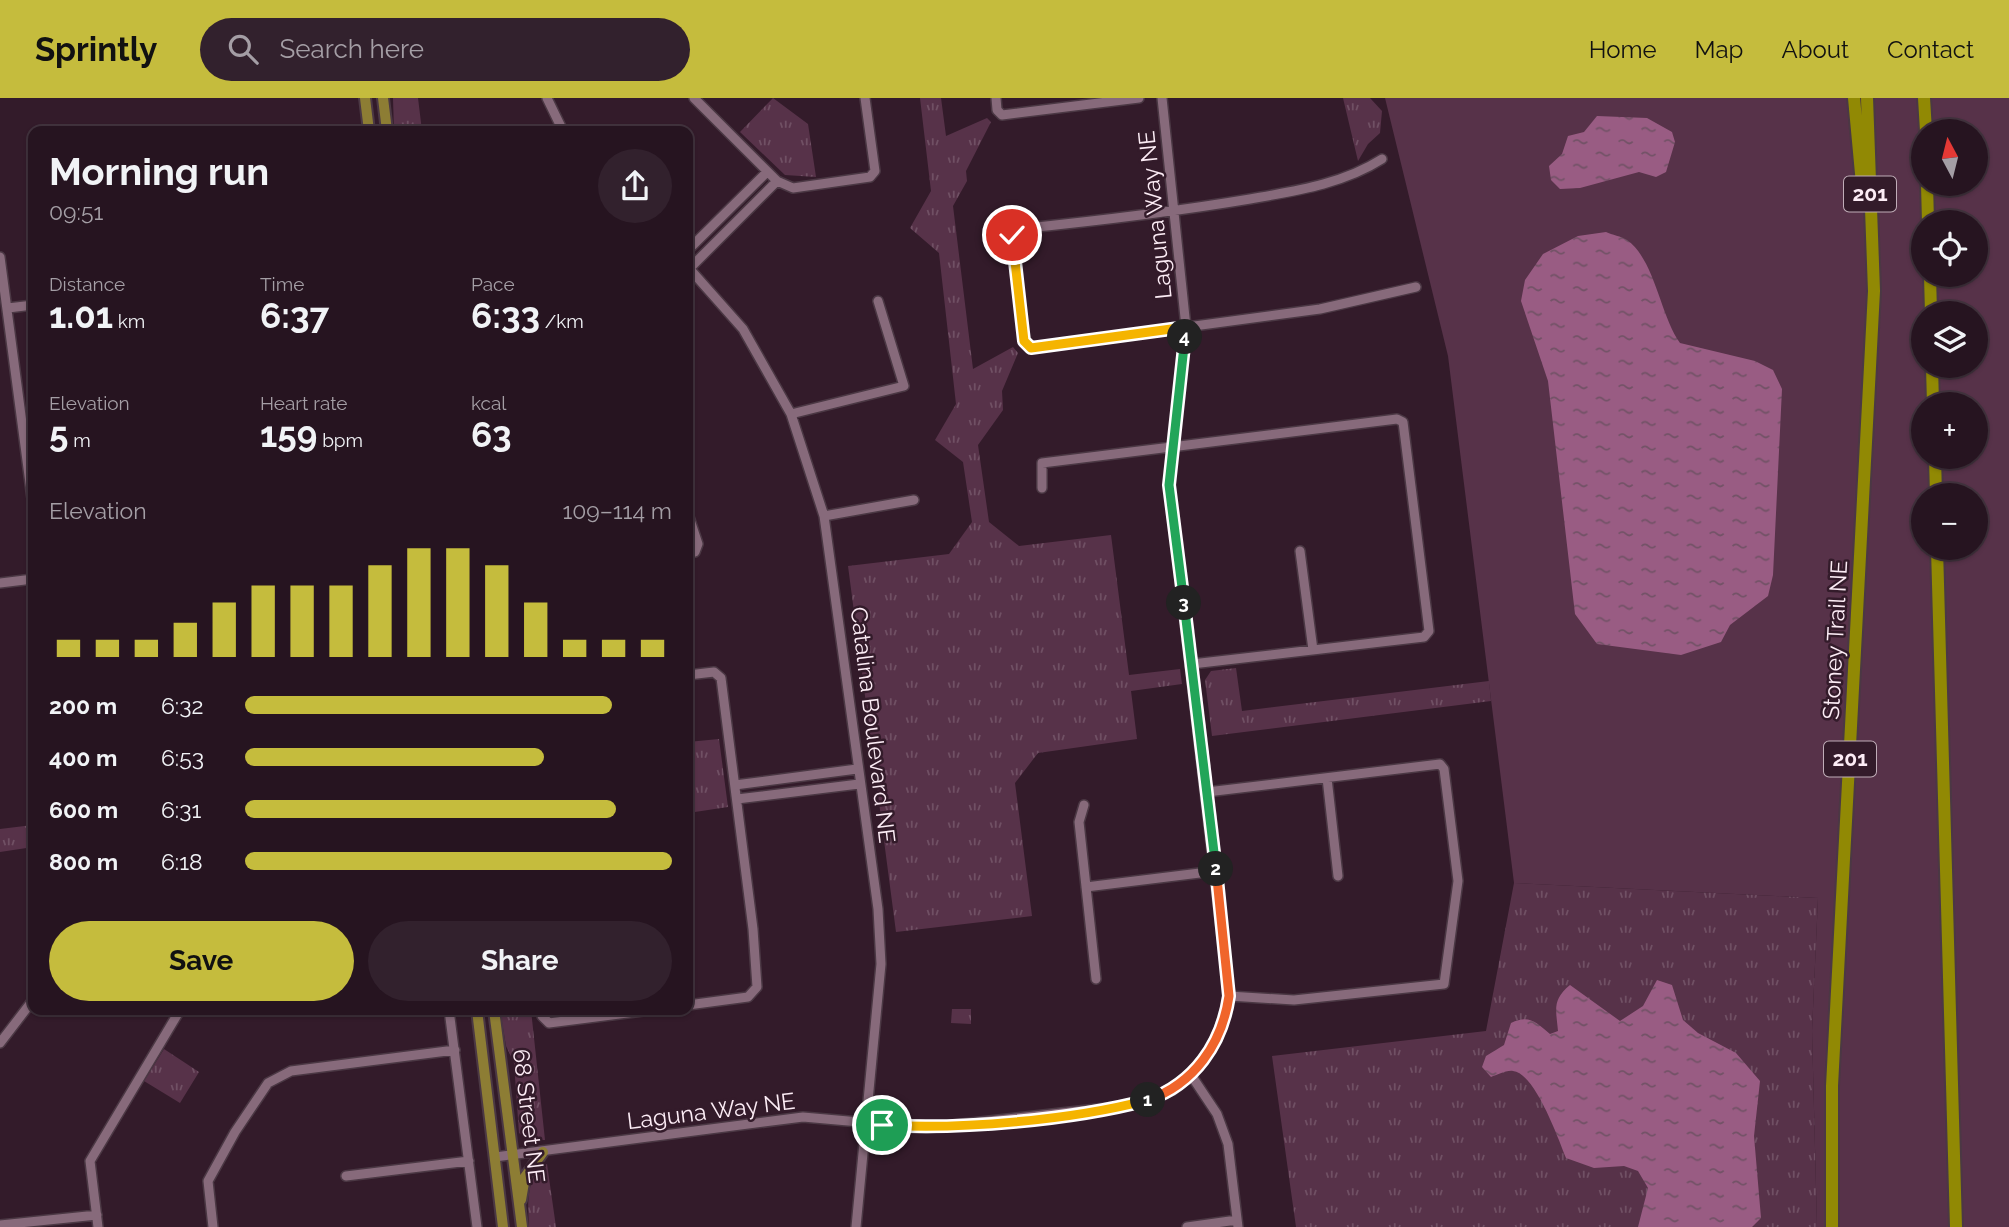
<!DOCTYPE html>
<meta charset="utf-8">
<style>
:root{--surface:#261420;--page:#32212d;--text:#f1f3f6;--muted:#a49ea5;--line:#42333e;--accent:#c5bc3d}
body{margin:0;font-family:Raleway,sans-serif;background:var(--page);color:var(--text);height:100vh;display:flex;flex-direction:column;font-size:26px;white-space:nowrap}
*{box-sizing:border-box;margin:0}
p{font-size:23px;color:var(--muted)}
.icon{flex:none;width:38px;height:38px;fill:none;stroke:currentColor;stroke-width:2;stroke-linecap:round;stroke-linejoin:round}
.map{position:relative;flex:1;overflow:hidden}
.details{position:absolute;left:28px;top:28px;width:665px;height:889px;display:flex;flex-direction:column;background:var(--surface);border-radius:14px;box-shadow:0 2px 5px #0004,0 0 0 2px var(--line)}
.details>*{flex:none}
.needle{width:46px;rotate:353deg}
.tools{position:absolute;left:1911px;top:21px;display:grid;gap:14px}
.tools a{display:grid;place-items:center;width:77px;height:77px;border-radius:50%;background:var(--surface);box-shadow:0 2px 5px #0004,0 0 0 2px var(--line);font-size:35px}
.pin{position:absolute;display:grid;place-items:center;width:60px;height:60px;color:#fff;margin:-30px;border:4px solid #fff;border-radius:50%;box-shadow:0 2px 7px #0007}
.km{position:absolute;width:35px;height:35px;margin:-18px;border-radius:50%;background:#222;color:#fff;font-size:19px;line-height:35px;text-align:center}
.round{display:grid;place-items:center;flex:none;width:74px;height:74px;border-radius:37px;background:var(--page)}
.head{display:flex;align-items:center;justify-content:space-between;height:119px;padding:0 21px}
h1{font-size:38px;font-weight:700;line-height:52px}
.stats{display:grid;grid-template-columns:repeat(3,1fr);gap:10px;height:119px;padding:7px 21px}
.stats div{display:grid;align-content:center}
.stats b{font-size:35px;font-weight:700}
.stats small{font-size:19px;font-weight:400}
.stats p{font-size:19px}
.chart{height:196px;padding:14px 21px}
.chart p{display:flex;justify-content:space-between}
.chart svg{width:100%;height:126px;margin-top:7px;stroke:var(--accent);stroke-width:6}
.action{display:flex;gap:14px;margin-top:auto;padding:14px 21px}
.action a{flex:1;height:80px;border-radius:42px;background:var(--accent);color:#111;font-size:28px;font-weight:700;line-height:80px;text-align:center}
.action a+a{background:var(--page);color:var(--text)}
ul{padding:0 21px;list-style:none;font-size:23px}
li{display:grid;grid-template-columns:112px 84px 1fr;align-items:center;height:52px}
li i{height:18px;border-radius:9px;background:var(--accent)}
header{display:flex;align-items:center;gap:42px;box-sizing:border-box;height:98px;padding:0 35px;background:var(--accent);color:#111}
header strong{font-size:33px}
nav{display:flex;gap:38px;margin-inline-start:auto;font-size:24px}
.search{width:490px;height:63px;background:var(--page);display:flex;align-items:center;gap:18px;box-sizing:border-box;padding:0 24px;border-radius:38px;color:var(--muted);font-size:26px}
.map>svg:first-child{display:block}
</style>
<header>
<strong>Sprintly</strong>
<div class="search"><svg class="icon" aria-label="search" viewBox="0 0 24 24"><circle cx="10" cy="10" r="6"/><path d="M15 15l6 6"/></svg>Search here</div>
<nav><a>Home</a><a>Map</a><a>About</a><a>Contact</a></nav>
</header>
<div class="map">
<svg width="2009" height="1129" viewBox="0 0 2009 1129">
<defs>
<pattern id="park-tufts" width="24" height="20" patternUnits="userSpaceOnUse" patternTransform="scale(1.75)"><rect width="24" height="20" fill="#573249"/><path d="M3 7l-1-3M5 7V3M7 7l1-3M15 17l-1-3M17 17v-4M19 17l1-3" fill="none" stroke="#705064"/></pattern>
<pattern id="water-ripples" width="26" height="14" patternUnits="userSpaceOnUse" patternTransform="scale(1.75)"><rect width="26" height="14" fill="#995c83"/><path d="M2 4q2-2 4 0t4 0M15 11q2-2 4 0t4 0" fill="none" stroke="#725266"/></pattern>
</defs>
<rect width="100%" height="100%" fill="#331b2a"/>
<path fill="#573249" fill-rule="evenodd" d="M 1385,0 L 2009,0 L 2009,1129 L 1817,1129 L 1812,933 L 1818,800 L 1514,785 L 1448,258 ZM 1923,33 L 1976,33 L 1976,86 L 1923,86 ZM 1923,124 L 1976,124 L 1976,177 L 1923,177 ZM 1923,215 L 1976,215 L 1976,268 L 1923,268 ZM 1923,306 L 1976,306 L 1976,359 L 1923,359 ZM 1923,397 L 1976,397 L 1976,450 L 1923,450 Z"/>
<path fill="url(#park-tufts)" d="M 393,0 L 418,0 L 422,33 L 394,33 Z
M 773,0 L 808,26 L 816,79 L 785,77 L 740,34 Z
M 920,0 L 941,0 L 946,38 L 987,20 L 991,24 L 966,73 L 967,83 L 953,108 L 973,271 L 1013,249 L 1018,255 L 1002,293 L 1003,312 L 978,347 L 989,424 L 1019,448 L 1111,437 L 1129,577 L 1180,571 L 1182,586 L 1131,593 L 1137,641 L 1038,655 L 1015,685 L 1032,818 L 896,834 L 848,468 L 949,456 L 972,424 L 963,364 L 935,342 L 956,306 L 939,155 L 910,130 L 931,93 Z
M 1343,0 L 1370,0 L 1382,13 L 1380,35 L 1368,46 L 1358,63 Z
M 1236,570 L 1242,613 L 1489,583 L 1491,603 L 1212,638 L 1205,582 L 1211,573 Z
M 719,641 L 728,709 L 688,715 L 688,644 Z
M 33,727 L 33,749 L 0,754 L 0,731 Z
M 1514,785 L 1818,800 L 1812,933 L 1817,1129 L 1296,1129 L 1272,958 L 1486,933 Z
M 952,911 L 971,911 L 971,926 L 951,925 Z
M 500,912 L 531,912 L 545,1042 L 528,1042 L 519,1035 L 514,965 L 506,948 Z
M 164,951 L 199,974 L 180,1005 L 144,983 Z
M 547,1066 L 556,1129 L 529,1129 C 528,1107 525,1078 547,1066 Z"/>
<path fill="url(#water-ripples)" d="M 1597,18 L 1647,20 L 1672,34 L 1675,44 L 1666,74 L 1656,79 L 1639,74 L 1580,90 L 1560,91 L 1551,82 L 1549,68 L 1562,56 L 1568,38 L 1584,34 Z
M 1606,134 C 1612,137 1621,138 1627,142 C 1655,162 1660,217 1680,245 L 1755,263 L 1773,272 L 1782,291 L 1773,477 L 1768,498 L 1730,527 L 1721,544 L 1681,557 L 1597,546 L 1575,516 L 1548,283 L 1521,203 L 1525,182 L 1543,156 L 1578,138 Z
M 1657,882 L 1672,887 L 1683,922 L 1698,935 L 1736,955 L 1760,983 L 1754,1038 L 1761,1120 L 1752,1129 L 1638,1129 L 1648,1090 L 1638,1073 L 1624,1068 L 1594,1070 L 1566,1060 C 1558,1040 1535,975 1513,973 C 1506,972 1497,977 1491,979 L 1482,969 L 1486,958 L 1504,947 L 1511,925 C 1529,916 1536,924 1550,936 L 1558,933 C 1556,911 1552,902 1570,887 L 1620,923 L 1643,908 Z"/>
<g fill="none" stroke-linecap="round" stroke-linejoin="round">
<g stroke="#4b3844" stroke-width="12">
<path id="minor" d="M 547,0 L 563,33
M 694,0 L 777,83 L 793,90 L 870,79 L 875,73 L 865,0
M 996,0 L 997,12 L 1002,17 L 1139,0
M 1382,61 C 1343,86 1295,93 1250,101 C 1173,114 1096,123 1018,131 L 1012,137 L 1024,243 L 1031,250 L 1320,211 L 1416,189
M 688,152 L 767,74
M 0,159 L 33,408
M 688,169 L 743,231 L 791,316 L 824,418 L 878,811 L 881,866 L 856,1129
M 688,172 L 777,83
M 8,210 L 33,207
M 791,316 L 904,288 L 878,203
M 1042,390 L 1042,365 L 1397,321 L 1403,324 L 1429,533 L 1424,539 L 1192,566
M 688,416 L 698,446 L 695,454 L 688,455
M 824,418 L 914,402
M 1300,453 L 1313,552
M 0,485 L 33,481
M 688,577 L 714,574 L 721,580 L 753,831 L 757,889 L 748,899 L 688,907
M 1327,680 L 1338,778
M 735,687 L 857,671
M 1207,694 L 1440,666 L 1444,671 L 1458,783 L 1444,886 L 1294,902 L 1229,898
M 737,701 L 859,686
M 1084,707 L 1079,724 L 1096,881
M 1086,789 L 1216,773
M 449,912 L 477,1129
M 541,912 L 542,918 L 549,925 L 651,912
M 0,945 L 33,902
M 1191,977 L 1217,1016 L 1228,1046 L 1238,1129
M 495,1059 L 803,1019 L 927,1030 L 1124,1008 L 1173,992 L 1191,977 L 1210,952 L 1220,930 L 1229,898 L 1169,387 L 1186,229 L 1162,0
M 346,1078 L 469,1063
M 0,1127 L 97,1117
M 98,1129 L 90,1063 L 180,912
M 213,1129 L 208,1083 L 235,1034 L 268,985 L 291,973 L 455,952
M 1187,1129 L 1237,1122"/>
</g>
<g stroke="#4b3844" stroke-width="14">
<path id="major" d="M 365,0 L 369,33
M 383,0 L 387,33
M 477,912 L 503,1129
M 494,912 L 522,1129
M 521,1102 L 525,1079 L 543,1054"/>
</g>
<g stroke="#4b3844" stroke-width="16">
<path id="highway" d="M 1854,0 L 1863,97
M 1924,0 L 1926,33
M 1927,86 L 1928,124
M 1930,177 L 1931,215
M 1932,268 L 1933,306
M 1935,359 L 1936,397
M 1937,450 L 1956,1129
M 1832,1129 L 1832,988 L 1874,193 L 1867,0"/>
</g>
<use href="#minor" stroke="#876a7b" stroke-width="9"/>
<use href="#major" stroke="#8d7d34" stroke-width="10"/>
<use href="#highway" stroke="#918904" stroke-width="12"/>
</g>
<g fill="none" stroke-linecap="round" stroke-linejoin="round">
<g stroke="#fff" stroke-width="14">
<path id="split-1" d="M 882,1027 C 960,1032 1072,1022 1148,1002"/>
</g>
<g stroke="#fff" stroke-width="14">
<path id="split-2" d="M 1148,1002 C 1194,986 1222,946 1229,898 L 1216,771"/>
</g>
<g stroke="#fff" stroke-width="14">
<path id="split-3" d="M 1184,505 L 1216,771"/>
</g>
<g stroke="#fff" stroke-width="14">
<path id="split-4" d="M 1184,505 L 1169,387 L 1185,239"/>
</g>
<g stroke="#fff" stroke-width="14">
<path id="split-5" d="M 1012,137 L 1024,243 L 1031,250 L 1186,229 L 1185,239"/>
</g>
<use href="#split-1" stroke="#f5b400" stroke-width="9"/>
<use href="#split-2" stroke="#f0652b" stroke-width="9"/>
<use href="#split-3" stroke="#22a559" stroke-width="9"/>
<use href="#split-4" stroke="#22a559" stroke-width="9"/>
<use href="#split-5" stroke="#f5b400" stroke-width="9"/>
</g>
<g text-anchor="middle" stroke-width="5" stroke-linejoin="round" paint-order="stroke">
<g fill="#331b2a" stroke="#c0adb8" stroke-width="2">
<rect x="1844" y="78.5" width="52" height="35" rx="5"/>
<rect x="1824" y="643.5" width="52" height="35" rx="5"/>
</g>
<g font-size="21" font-weight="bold" fill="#fcecf5">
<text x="1870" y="103">201</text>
<text x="1850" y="668">201</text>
</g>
<g font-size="23" fill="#fcecf5" stroke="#331b2a">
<text transform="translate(1155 117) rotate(-96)" y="8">Laguna Way NE</text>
<text transform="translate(1835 542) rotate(-87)" y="8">Stoney Trail NE</text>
<text transform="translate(873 627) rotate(83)" y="8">Catalina Boulevard NE</text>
<text transform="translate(711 1013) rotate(-7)" y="8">Laguna Way NE</text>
<text transform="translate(529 1018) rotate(83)" y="8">68 Street NE</text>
</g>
</g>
</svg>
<div class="tools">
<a><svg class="needle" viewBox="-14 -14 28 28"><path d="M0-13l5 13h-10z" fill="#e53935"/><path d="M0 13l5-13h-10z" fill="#a49ea5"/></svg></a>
<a><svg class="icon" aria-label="locate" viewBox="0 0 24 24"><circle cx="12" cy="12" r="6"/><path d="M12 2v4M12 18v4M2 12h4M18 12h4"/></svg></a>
<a><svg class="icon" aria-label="layers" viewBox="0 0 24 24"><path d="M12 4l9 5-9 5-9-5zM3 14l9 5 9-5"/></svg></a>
<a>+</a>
<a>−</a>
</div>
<div class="pin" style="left:882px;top:1027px;background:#1e9e55"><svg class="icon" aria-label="arrive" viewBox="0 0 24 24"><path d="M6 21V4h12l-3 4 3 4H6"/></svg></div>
<div class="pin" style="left:1012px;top:137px;background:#d93025"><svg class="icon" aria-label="check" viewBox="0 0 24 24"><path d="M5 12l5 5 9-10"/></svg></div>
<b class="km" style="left:1148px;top:1002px">1</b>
<b class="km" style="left:1216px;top:771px">2</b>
<b class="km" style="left:1184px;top:505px">3</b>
<b class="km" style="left:1185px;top:239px">4</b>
<section class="details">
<div class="head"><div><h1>Morning run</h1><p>09:51</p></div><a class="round"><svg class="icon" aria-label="share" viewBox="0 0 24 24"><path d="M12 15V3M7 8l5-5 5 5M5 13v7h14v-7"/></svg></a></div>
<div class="stats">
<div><p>Distance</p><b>1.01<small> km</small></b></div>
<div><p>Time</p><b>6:37</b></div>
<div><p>Pace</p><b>6:33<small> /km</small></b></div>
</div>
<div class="stats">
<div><p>Elevation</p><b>5<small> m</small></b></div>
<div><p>Heart rate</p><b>159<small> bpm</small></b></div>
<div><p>kcal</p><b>63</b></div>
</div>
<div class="chart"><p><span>Elevation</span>109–114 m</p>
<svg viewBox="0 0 160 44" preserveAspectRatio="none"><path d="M5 44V38M15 44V38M25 44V38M35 44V32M45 44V25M55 44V19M65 44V19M75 44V19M85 44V12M95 44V6M105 44V6M115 44V12M125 44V25M135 44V38M145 44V38M155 44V38"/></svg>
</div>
<ul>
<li><b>200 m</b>6:32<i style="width:86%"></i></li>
<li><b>400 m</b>6:53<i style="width:70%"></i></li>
<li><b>600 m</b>6:31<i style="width:87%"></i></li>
<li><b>800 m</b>6:18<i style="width:100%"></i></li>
</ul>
<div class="action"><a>Save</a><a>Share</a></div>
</section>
</div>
